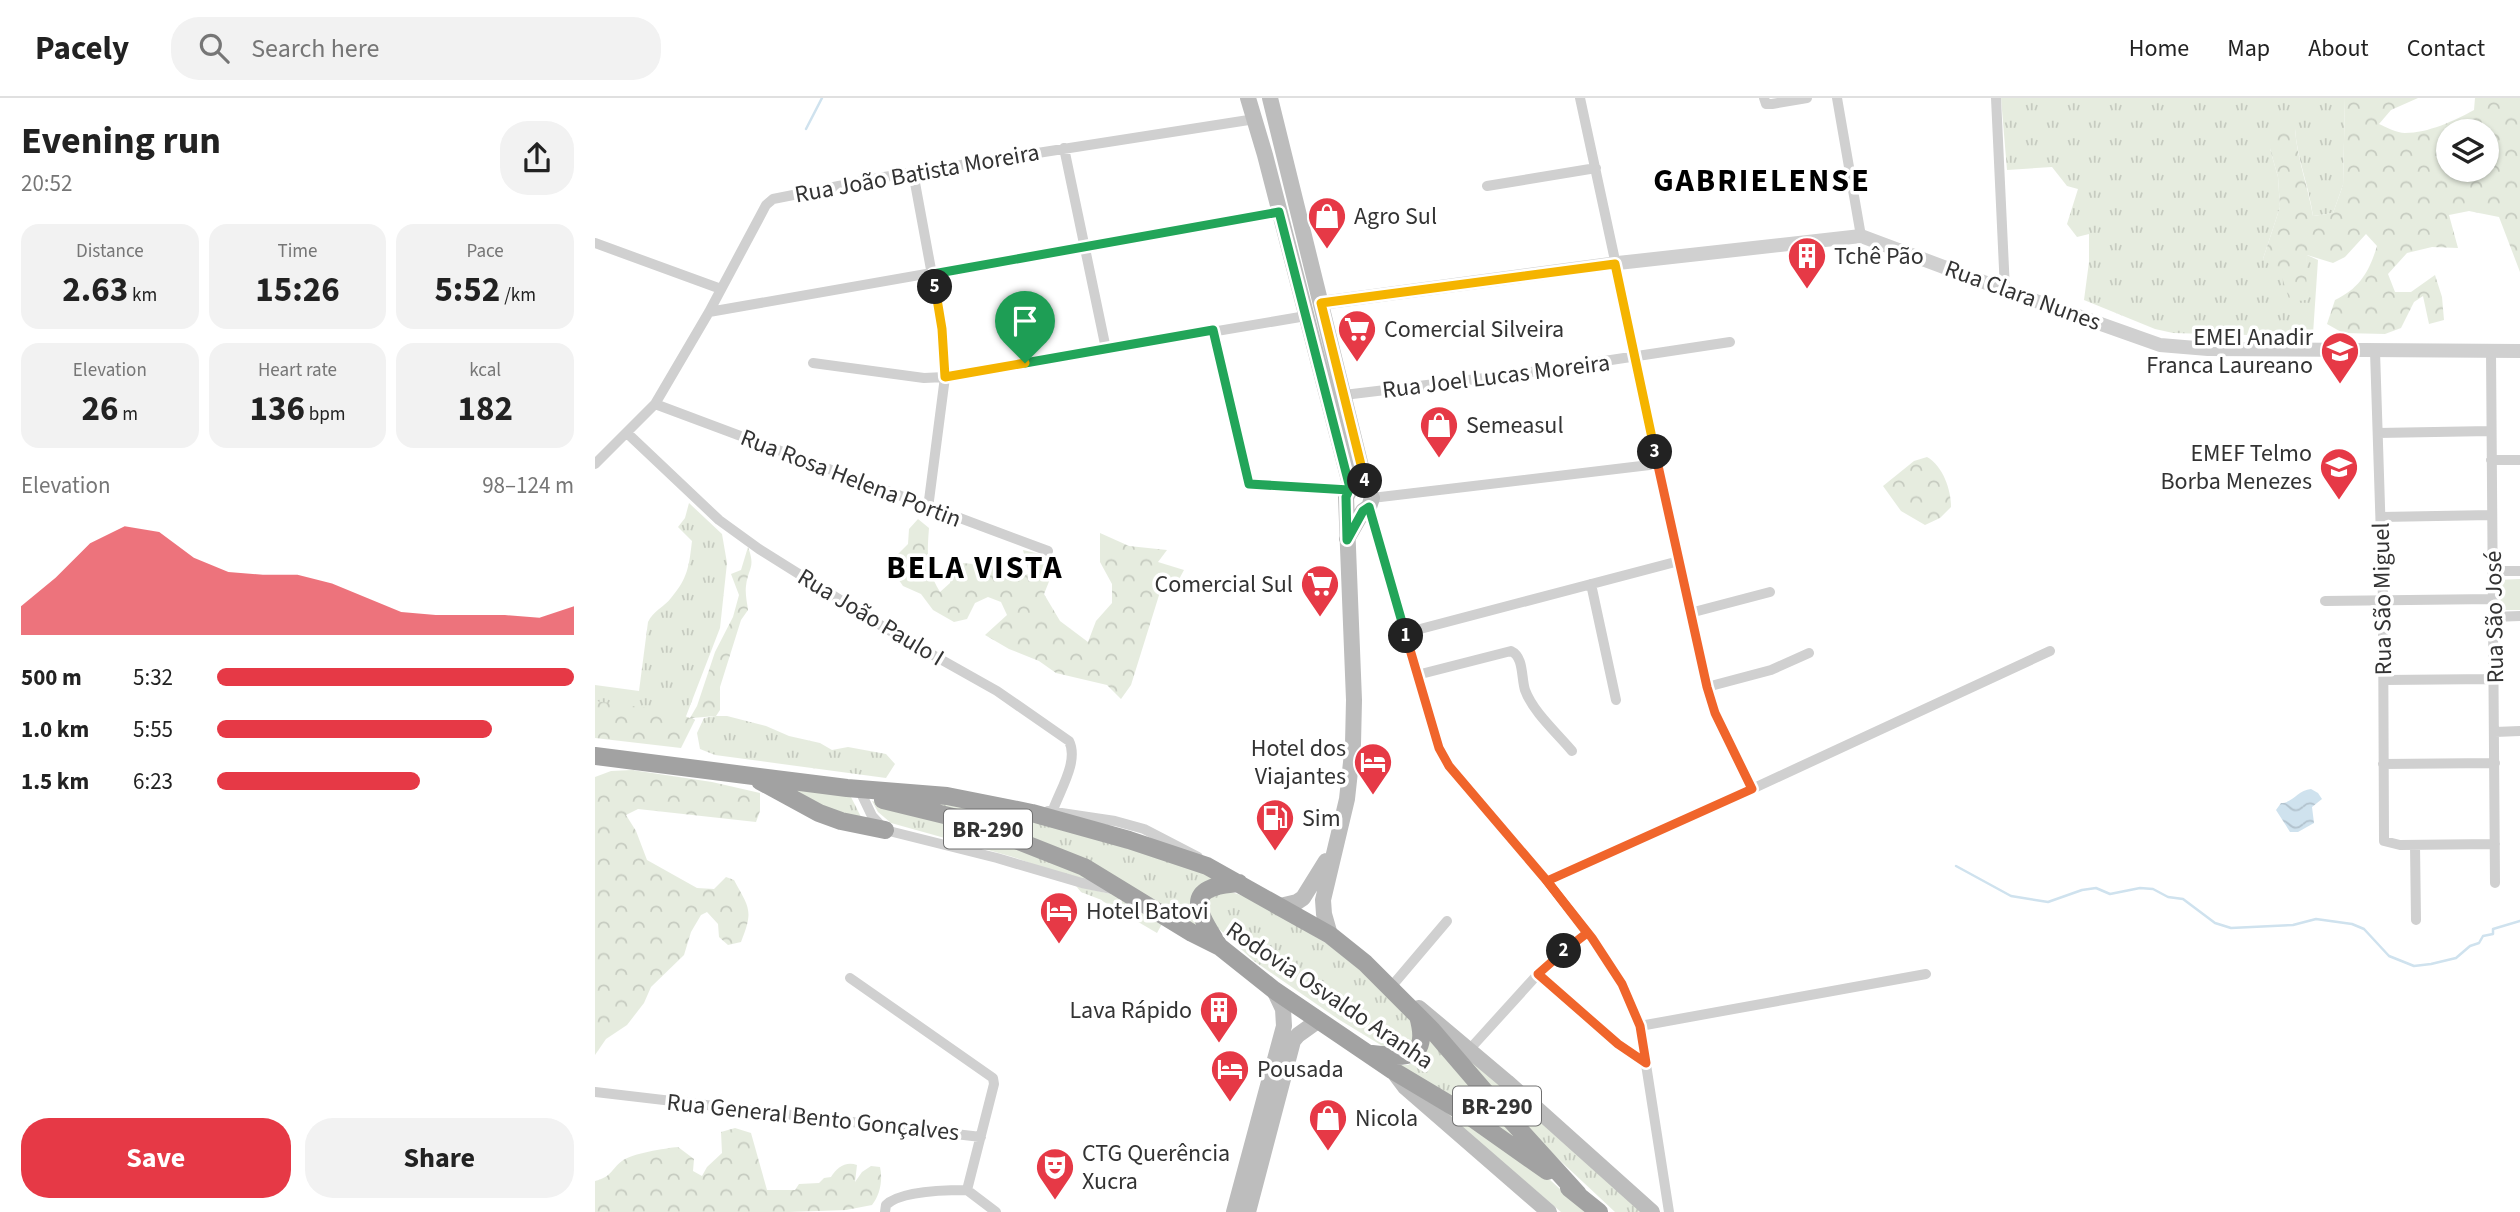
<!DOCTYPE html>
<meta charset="utf-8">
<style>
:root{--surface:#fff;--page:#f2f2f2;--text:#222;--muted:#767676;--line:#e0e0e0;--accent:#e63946}
body{margin:0;font-family:"Source Sans 3",sans-serif;background:var(--page);color:var(--text);height:100vh;display:flex;flex-direction:column;font-size:26px;white-space:nowrap}
*{box-sizing:border-box;margin:0}
p{font-size:23px;color:var(--muted)}
.icon{flex:none;width:38px;height:38px;fill:none;stroke:currentColor;stroke-width:2;stroke-linecap:round;stroke-linejoin:round}
.map{position:relative;flex:1;overflow:hidden}
.sheet{display:flex;flex-direction:column;background:var(--surface);width:595px}
.sheet>*{flex:none}
.controls{position:absolute;left:1841px;top:21px;display:grid;gap:14px}
.controls a{display:grid;place-items:center;width:63px;height:63px;border-radius:50%;background:var(--surface);box-shadow:0 2px 5px #0004;font-size:35px}
.pin{position:absolute;display:grid;place-items:center;width:60px;height:60px;color:#fff;margin:-72px -30px;border-radius:50% 50% 50% 0;rotate:-45deg;box-shadow:0 0 7px #0007}
.pin .icon{rotate:45deg}
.km{position:absolute;width:35px;height:35px;margin:-18px;border-radius:50%;background:#222;color:#fff;font-size:19px;line-height:35px;text-align:center}
.round{display:grid;place-items:center;flex:none;width:74px;height:74px;border-radius:28px;background:var(--page)}
.head{display:flex;align-items:center;justify-content:space-between;height:119px;padding:0 21px}
h1{font-size:38px;font-weight:700;line-height:52px}
.figures{display:grid;grid-template-columns:repeat(3,1fr);gap:10px;height:119px;padding:7px 21px}
.figures div{display:grid;align-content:center;border-radius:18px;background:var(--page);text-align:center}
.figures b{font-size:35px;font-weight:700}
.figures small{font-size:19px;font-weight:400}
.figures p{font-size:19px}
.chart{height:196px;padding:14px 21px}
.chart p{display:flex;justify-content:space-between}
.chart svg{width:100%;height:126px;margin-top:7px;fill:var(--accent);opacity:.7}
.cta{display:flex;gap:14px;margin-top:auto;padding:14px 21px}
.cta a{flex:1;height:80px;border-radius:28px;background:var(--accent);color:#fff;font-size:28px;font-weight:700;line-height:80px;text-align:center}
.cta a+a{background:var(--page);color:var(--text)}
ul{padding:0 21px;list-style:none;font-size:23px}
li{display:grid;grid-template-columns:112px 84px 1fr;align-items:center;height:52px}
li i{height:18px;border-radius:9px;background:var(--accent)}
header{display:flex;align-items:center;gap:42px;box-sizing:border-box;height:98px;padding:0 35px;background:var(--surface);border-bottom:2px solid var(--line)}
header strong{font-size:33px}
nav{display:flex;gap:38px;margin-inline-start:auto;font-size:24px}
.search{width:490px;height:63px;background:var(--page);display:flex;align-items:center;gap:18px;box-sizing:border-box;padding:0 24px;border-radius:28px;color:var(--muted);font-size:26px}
main{display:flex;flex:1;min-height:0}
.map>svg:first-child{display:block}
</style>
<header>
<strong>Pacely</strong>
<div class="search"><svg class="icon" aria-label="search" viewBox="0 0 24 24"><circle cx="10" cy="10" r="6"/><path d="M15 15l6 6"/></svg>Search here</div>
<nav><a>Home</a><a>Map</a><a>About</a><a>Contact</a></nav>
</header>
<main>
<section class="sheet">
<div class="head"><div><h1>Evening run</h1><p>20:52</p></div><a class="round"><svg class="icon" aria-label="share" viewBox="0 0 24 24"><path d="M12 15V3M7 8l5-5 5 5M5 13v7h14v-7"/></svg></a></div>
<div class="figures">
<div><p>Distance</p><b>2.63<small> km</small></b></div>
<div><p>Time</p><b>15:26</b></div>
<div><p>Pace</p><b>5:52<small> /km</small></b></div>
</div>
<div class="figures">
<div><p>Elevation</p><b>26<small> m</small></b></div>
<div><p>Heart rate</p><b>136<small> bpm</small></b></div>
<div><p>kcal</p><b>182</b></div>
</div>
<div class="chart"><p><span>Elevation</span>98–124 m</p>
<svg viewBox="0 0 160 44" preserveAspectRatio="none"><path d="M0 44V34L10 24L20 12L30 6L40 8L50 17L60 22L70 23L80 23L90 26L100 31L110 36L120 37L130 37L140 37L150 38L160 34V44z"/></svg>
</div>
<ul>
<li><b>500 m</b>5:32<i style="width:100%"></i></li>
<li><b>1.0 km</b>5:55<i style="width:77%"></i></li>
<li><b>1.5 km</b>6:23<i style="width:57%"></i></li>
</ul>
<div class="cta"><a>Save</a><a>Share</a></div>
</section>
<div class="map">
<svg width="1925" height="1114" viewBox="0 0 1925 1114">
<defs>
<pattern id="grass-tufts" width="24" height="20" patternUnits="userSpaceOnUse" patternTransform="scale(1.75)"><rect width="24" height="20" fill="#e6ecdf"/><path d="M3 7l-1-3M5 7V3M7 7l1-3M15 17l-1-3M17 17v-4M19 17l1-3" fill="none" stroke="#c6cbc0"/></pattern>
<pattern id="forest-crowns" width="20" height="18" patternUnits="userSpaceOnUse" patternTransform="scale(1.75)"><rect width="20" height="18" fill="#e6ecdf"/><path d="M2 6a3 3 0 1 1 6 0M12 15a3 3 0 1 1 6 0" fill="none" stroke="#c6cbc0"/></pattern>
<pattern id="water-waves" width="16" height="10" patternUnits="userSpaceOnUse" patternTransform="scale(1.75)"><rect width="16" height="10" fill="#cfe2ee"/><path d="M0 5q4-4 8 0t8 0" fill="none" stroke="#b2c2cd"/></pattern>
</defs>
<rect width="100%" height="100%" fill="#fff"/>
<path fill="url(#grass-tufts)" d="M 1406,0 L 1750,0 L 1748,87 L 1738,115 L 1718,118 C 1714,88 1702,61 1700,31 L 1675,51 L 1683,79 L 1685,109 L 1668,161 L 1710,177 L 1712,157 L 1723,162 L 1718,236 L 1651,237 L 1578,235 L 1560,231 L 1489,202 L 1494,164 L 1494,136 L 1482,139 L 1472,126 L 1483,91 L 1472,88 L 1457,69 L 1412,72 Z
M 94,405 L 127,436 L 132,465 L 125,530 L 88,626 L 0,614 L 0,587 L 44,593 L 53,524 C 58,513 69,509 76,500 C 93,480 94,468 97,443 L 83,429 L 90,420 Z
M 121,618 L 132,618 L 171,628 L 194,638 L 225,645 L 237,652 L 253,649 L 291,656 L 300,666 L 291,680 L 120,657 L 105,651 L 102,635 L 109,620 Z
M 182,687 L 256,699 L 269,725 L 249,721 Z
M 318,700 L 349,701 L 510,739 L 622,780 L 611,784 L 614,840 L 512,777 Z
M 277,703 L 340,718 L 510,786 L 474,779 L 418,759 L 296,725 L 283,714 Z
M 481,788 L 520,797 L 568,824 L 562,835 L 504,801 L 486,794 Z
M 633,793 L 655,800 L 736,848 L 766,871 L 816,923 L 820,934 L 816,951 L 794,952 L 743,921 L 659,863 L 612,820 L 613,797 Z
M 840,928 L 1050,1114 L 1020,1114 L 926,1026 Z
M 831,938 L 934,1051 L 801,967 L 813,967 L 823,961 Z
M 845,1006 L 954,1081 L 990,1114 L 966,1114 L 876,1037 L 844,1014 Z"/>
<path fill="url(#forest-crowns)" fill-rule="evenodd" d="M 1750,0 L 1823,0 L 1796,12 L 1784,26 C 1791,29 1802,35 1810,35 C 1833,35 1859,23 1879,12 L 1880,0 L 1925,0 L 1925,174 L 1904,119 L 1874,113 L 1854,117 L 1863,150 L 1837,149 L 1812,155 L 1793,176 L 1800,194 L 1816,194 L 1840,177 L 1847,199 L 1849,222 L 1834,226 L 1828,198 L 1819,204 L 1806,230 L 1790,236 L 1748,235 L 1732,226 L 1740,202 C 1765,190 1774,174 1782,148 L 1771,136 L 1750,159 L 1738,165 L 1712,157 L 1711,202 L 1695,204 L 1686,176 L 1668,161 L 1685,109 L 1683,79 L 1675,51 L 1679,29 L 1700,31 C 1702,61 1713,88 1718,118 L 1738,115 L 1748,87 ZM 1853,33 L 1892,33 L 1892,72 L 1853,72 Z
M 1332,359 C 1348,368 1356,392 1356,409 L 1345,420 L 1330,427 L 1306,413 L 1288,388 L 1319,363 Z
M 323,421 L 334,430 C 332,457 331,471 345,494 L 355,485 L 357,464 L 399,468 L 418,479 L 434,476 L 428,452 L 449,457 L 459,471 L 449,496 L 465,523 L 493,544 L 501,523 L 517,505 L 517,486 L 505,464 L 505,435 L 534,448 L 572,452 L 563,464 L 589,472 L 582,485 L 563,475 L 565,494 L 536,587 L 526,601 L 512,587 L 461,575 L 444,563 L 414,551 L 390,537 L 412,517 L 406,504 L 393,499 L 380,505 L 372,521 L 359,524 L 338,512 L 326,496 L 308,488 L 297,472 L 303,456 L 313,446 L 314,431 Z
M 153,449 C 161,470 153,470 151,488 C 150,496 152,504 153,512 L 146,522 L 125,589 L 125,612 L 121,618 L 97,620 L 100,622 L 86,650 L 0,640 L 0,603 L 76,613 L 95,620 L 102,608 L 120,554 L 138,519 L 144,497 L 136,476 L 146,472 Z
M 37,672 L 117,684 L 165,695 L 165,713 L 161,724 L 43,711 L 31,717 L 41,733 L 52,762 L 102,790 L 119,791 L 131,779 L 139,782 C 154,810 159,812 146,844 L 133,847 L 124,839 L 123,826 L 112,814 L 106,817 L 96,834 L 89,857 L 56,889 L 49,905 L 32,927 L 11,941 L 0,957 L 0,679 L 16,673 Z
M 140,1030 L 156,1035 L 172,1092 L 200,1092 L 204,1086 L 224,1085 L 229,1080 L 236,1079 C 242,1070 250,1063 262,1067 L 260,1084 L 267,1074 L 276,1068 L 285,1069 C 288,1082 285,1097 277,1107 L 251,1112 L 194,1114 L 0,1114 L 0,1083 C 17,1079 16,1071 27,1063 C 35,1056 71,1050 83,1049 L 99,1061 L 98,1073 L 107,1078 L 112,1069 L 127,1055 L 126,1034 Z"/>
<path fill="#e6ecdf" d="M 1925,481 L 1925,512 L 1903,512 L 1902,482 Z"/>
<path fill="url(#water-waves)" d="M 1716,691 L 1723,695 L 1727,701 L 1717,709 L 1719,725 L 1703,734 L 1695,734 L 1681,712 L 1686,705 C 1698,705 1703,692 1716,691 Z"/>
<g fill="none" stroke-linecap="round" stroke-linejoin="round">
<path stroke="#cfe2ee" stroke-width="2.5" d="M 211,31 L 227,0
M 1361,768 L 1416,798 L 1453,804 L 1487,792 L 1501,790 L 1515,796 L 1545,790 L 1558,791 L 1573,799 L 1588,801 L 1620,825 L 1636,830 L 1698,827 L 1721,821 L 1757,826 L 1769,831 L 1794,858 L 1819,868 L 1836,866 L 1861,860 L 1875,848 L 1884,845 L 1888,838 L 1898,836 L 1898,831 L 1925,823"/>
<path stroke="#d0d0d0" stroke-width="10" d="M 985,0 L 1112,589 L 1120,615 L 1157,691
M 1169,0 L 1171,6 L 1177,6 L 1212,0
M 1242,0 L 1266,138
M 1401,0 L 1410,192
M 469,50 L 511,251
M 318,74 L 347,231 L 350,279 L 333,410
M 892,88 L 1001,70
M 0,145 L 126,191
M 114,214 L 684,114
M 618,232 L 654,386 L 754,392
M 1780,253 L 1788,501 L 1789,743 L 1805,747 L 1900,746
M 1896,253 L 1900,785
M 218,265 L 329,280 L 350,279 L 711,218
M 749,297 L 923,276 L 1135,244
M 60,306 L 453,453
M 32,335 L 124,422 L 164,451 L 290,530 L 402,593 L 474,643 C 484,663 465,692 458,712
M 1783,335 L 1896,333
M 1896,362 L 1925,362
M 0,366 L 60,306 L 114,214 L 171,107 L 178,101 L 289,79 L 660,21
M 777,400 L 1063,366
M 774,409 L 844,650 L 854,668 C 877,696 900,724 923,751 C 970,805 1020,860 1045,928 L 1074,1114
M 1786,419 L 1897,417
M 1899,473 L 1925,473
M 996,486 L 1021,602
M 1730,503 L 1898,501
M 1095,515 L 1175,494
M 1898,519 L 1925,518
M 810,535 L 1084,463
M 822,577 L 916,553 C 929,559 926,579 930,592 C 938,614 962,635 977,653
M 1789,582 L 1899,581
M 1112,589 L 1176,572 L 1214,555
M 1900,634 L 1925,633
M 1788,666 L 1900,665
M 267,697 L 277,718 L 290,732 L 402,760 L 487,785 L 517,791
M 453,713 L 520,723 L 549,731 L 603,759
M 1820,747 L 1821,822
M 952,783 L 1157,691 L 1455,553
M 943,876 L 1023,946 L 1050,965
M 255,880 L 398,980 L 399,986 L 372,1092
M 796,889 L 852,823
M 1045,928 L 1331,876
M 874,952 L 943,876 L 992,835
M 0,994 L 386,1039
M 372,1092 L 401,1114
M 290,1114 L 291,1107 C 305,1093 352,1092 372,1092"/>
<path stroke="#d0d0d0" stroke-width="14" d="M 726,205 L 1023,165 L 1266,138 L 1410,192 L 1565,247 L 1613,251 L 1925,253"/>
<path stroke="#bdbdbd" stroke-width="16" d="M 653,0 L 670,57 L 756,390 L 751,399 L 759,602 L 758,646 L 752,701 L 728,802 L 729,816 L 735,837
M 675,0 L 771,389 L 777,400 L 774,409 L 768,413 L 752,441
M 685,808 L 702,804 L 708,800 L 731,763
M 824,910 L 912,984 L 1057,1114
M 801,977 L 810,989 L 954,1114
M 639,1114 L 689,928 L 688,911 L 679,892
M 653,1114 L 698,943 L 703,937 L 724,922"/>
<path stroke="#a2a2a2" stroke-width="18" d="M 0,658 L 252,690 L 352,698 L 437,715 L 534,742 L 612,768 L 735,837 L 770,865 L 837,932 L 892,996 L 983,1096
M 165,683 L 224,715 L 246,723 L 290,732
M 288,702 L 370,722 L 489,769 L 597,835 L 625,849 L 679,892 L 797,972 L 874,1018 L 952,1073
M 624,848 C 601,812 587,789 644,785
M 777,956 C 812,960 835,962 823,918
M 974,1090 L 1004,1114"/>
</g>
<g fill="none" stroke-linecap="round" stroke-linejoin="round">
<g stroke="#fff" stroke-width="14">
<path id="split-1" d="M 430,265 L 618,232 L 654,386 L 754,392 L 751,399 L 752,442 L 768,413 L 774,409 L 811,538"/>
</g>
<g stroke="#fff" stroke-width="14">
<path id="split-2" d="M 811,538 L 844,650 L 854,668 L 952,783 L 997,840 L 1027,886 L 1045,928 L 1051,965 L 1023,946 L 943,876 L 969,853"/>
</g>
<g stroke="#fff" stroke-width="14">
<path id="split-3" d="M 969,853 L 992,835 L 952,783 L 1157,691 L 1120,615 L 1112,589 L 1060,354"/>
</g>
<g stroke="#fff" stroke-width="14">
<path id="split-4" d="M 770,383 L 726,205 L 1020,166 L 1060,354"/>
</g>
<g stroke="#fff" stroke-width="14">
<path id="split-5" d="M 340,189 L 338,176 L 684,114 L 755,390 L 764,387 L 771,389 L 770,383"/>
</g>
<g stroke="#fff" stroke-width="14">
<path id="split-6" d="M 340,189 L 347,231 L 350,279 L 430,265"/>
</g>
<use href="#split-1" stroke="#22a559" stroke-width="9"/>
<use href="#split-2" stroke="#f0652b" stroke-width="9"/>
<use href="#split-3" stroke="#f0652b" stroke-width="9"/>
<use href="#split-4" stroke="#f5b400" stroke-width="9"/>
<use href="#split-5" stroke="#22a559" stroke-width="9"/>
<use href="#split-6" stroke="#f5b400" stroke-width="9"/>
</g>
<defs>
<g id="shop-pin" transform="scale(2.0125)"><path d="M0 17L-7.5 6A9.5 9.5 0 1 1 7.5 6Z" fill="#e63946" stroke="#fff"/><path d="M-5-2.5h2.3a2.7 3.5 0 0 1 5.4 0H5L5.5 6h-11ZM-1.5-2.5h3a1.5 2.3 0 0 0-3 0Z" fill="#fff"/></g>
<g id="building-pin" transform="scale(2.0125)"><path d="M0 17L-7.5 6A9.5 9.5 0 1 1 7.5 6Z" fill="#e63946" stroke="#fff"/><path d="M-4-6H4V6H1V3H-1V6H-4ZM-2.5-4.3h1.7v1.8h-1.7ZM.8-4.3h1.7v1.8H.8ZM-2.5-1h1.7V.8h-1.7ZM.8-1h1.7V.8H.8Z" fill="#fff"/></g>
<g id="supermarket-pin" transform="scale(2.0125)"><path d="M0 17L-7.5 6A9.5 9.5 0 1 1 7.5 6Z" fill="#e63946" stroke="#fff"/><path d="M-6-5.5h2.5l.6 2H6L4.5 2H-2.5L-4.4-4H-6ZM-1.5 3.2a1.3 1.3 0 1 0 .1 0ZM3 3.2a1.3 1.3 0 1 0 .1 0Z" fill="#fff"/></g>
<g id="school-pin" transform="scale(2.0125)"><path d="M0 17L-7.5 6A9.5 9.5 0 1 1 7.5 6Z" fill="#e63946" stroke="#fff"/><path d="M0-5L7-2L0 1L-7-2ZM-4 1L0 2.5L4 1V4Q0 6-4 4Z" fill="#fff"/></g>
<g id="hotel-pin" transform="scale(2.0125)"><path d="M0 17L-7.5 6A9.5 9.5 0 1 1 7.5 6Z" fill="#e63946" stroke="#fff"/><path d="M-6-4.5h1.5V1H6V5H4.5V3h-9V5H-6ZM-4 0a1.8 1.8 0 1 1 3.6 0ZM.5 0V-2.5h3Q6-2.5 6 0Z" fill="#fff"/></g>
<g id="fuel-pin" transform="scale(2.0125)"><path d="M0 17L-7.5 6A9.5 9.5 0 1 1 7.5 6Z" fill="#e63946" stroke="#fff"/><path d="M-5.5-6h7V0h2V4h1.3V-2.5L3-4.5l.8-.8L6-3V5H2.5V1h-1V6h-7ZM-4.2-4.7v3.2H.2V-4.7Z" fill="#fff"/></g>
<g id="theatre-pin" transform="scale(2.0125)"><path d="M0 17L-7.5 6A9.5 9.5 0 1 1 7.5 6Z" fill="#e63946" stroke="#fff"/><path d="M-5-5.5Q0-4 5-5.5V0Q5 5 0 6Q-5 5-5 0ZM-3.3-2.5H-1v1.5H-3.3ZM1-2.5H3.3v1.5H1ZM-2.8 1Q0 5.5 2.8 1Z" fill="#fff"/></g>
</defs>
<g fill-rule="evenodd">
<use href="#shop-pin" x="732" y="118"/>
<use href="#building-pin" x="1212" y="158"/>
<use href="#supermarket-pin" x="762" y="231"/>
<use href="#school-pin" x="1745" y="253"/>
<use href="#shop-pin" x="844" y="327"/>
<use href="#school-pin" x="1744" y="369"/>
<use href="#supermarket-pin" x="725" y="486"/>
<use href="#hotel-pin" x="778" y="664"/>
<use href="#fuel-pin" x="680" y="720"/>
<use href="#hotel-pin" x="464" y="813"/>
<use href="#building-pin" x="624" y="912"/>
<use href="#hotel-pin" x="635" y="971"/>
<use href="#shop-pin" x="733" y="1020"/>
<use href="#theatre-pin" x="460" y="1069"/>
</g>
<g text-anchor="middle" stroke-width="7" stroke-linejoin="round" paint-order="stroke">
<g fill="#fff" stroke="#707070" stroke-width="2">
<rect x="349" y="711.5" width="88" height="39" rx="5"/>
<rect x="858" y="988.5" width="88" height="39" rx="5"/>
</g>
<g font-size="23" font-weight="bold" fill="#333">
<text x="393" y="739">BR-290</text>
<text x="902" y="1016">BR-290</text>
</g>
<g font-size="24" fill="#333" stroke="#fff">
<text transform="translate(322 75) rotate(-10)" y="8">Rua João Batista Moreira</text>
<text transform="translate(1428 197) rotate(20)" y="8">Rua Clara Nunes</text>
<text transform="translate(901 278) rotate(-7)" y="8">Rua Joel Lucas Moreira</text>
<text transform="translate(256 380) rotate(21)" y="8">Rua Rosa Helena Portin</text>
<text transform="translate(1787 501) rotate(-91)" y="8">Rua São Miguel</text>
<text transform="translate(276 519) rotate(31)" y="8">Rua João Paulo I</text>
<text transform="translate(1899 519) rotate(-91)" y="8">Rua São José</text>
<text transform="translate(735 897) rotate(34)" y="8">Rodovia Osvaldo Aranha</text>
<text transform="translate(218 1019) rotate(6)" y="8">Rua General Bento Gonçalves</text>
</g>
<g font-size="24" fill="#333" stroke="#fff" text-anchor="start">
<text x="759" y="126">Agro Sul</text>
<text x="1239" y="166">Tchê Pão</text>
<text x="789" y="239">Comercial Silveira</text>
<text x="1718" y="247" text-anchor="end">EMEI Anadir<tspan x="1718" dy="28">Franca Laureano</tspan></text>
<text x="871" y="335">Semeasul</text>
<text x="1717" y="363" text-anchor="end">EMEF Telmo<tspan x="1717" dy="28">Borba Menezes</tspan></text>
<text x="698" y="494" text-anchor="end">Comercial Sul</text>
<text x="751" y="658" text-anchor="end">Hotel dos<tspan x="751" dy="28">Viajantes</tspan></text>
<text x="707" y="728">Sim</text>
<text x="491" y="821">Hotel Batovi</text>
<text x="597" y="920" text-anchor="end">Lava Rápido</text>
<text x="662" y="979">Pousada</text>
<text x="760" y="1028">Nicola</text>
<text x="487" y="1063">CTG Querência<tspan x="487" dy="28">Xucra</tspan></text>
</g>
<g font-size="32" font-weight="bold" letter-spacing="2" fill="#000" stroke="#fff">
<text x="1167" y="93">GABRIELENSE</text>
<text x="380" y="480">BELA VISTA</text>
</g>
</g>
</svg>
<div class="controls">
<a><svg class="icon" aria-label="layers" viewBox="0 0 24 24"><path d="M12 4l9 5-9 5-9-5zM3 14l9 5 9-5"/></svg></a>
</div>
<div class="pin" style="left:430px;top:265px;background:#1e9e55"><svg class="icon" aria-label="arrive" viewBox="0 0 24 24"><path d="M6 21V4h12l-3 4 3 4H6"/></svg></div>
<b class="km" style="left:811px;top:538px">1</b>
<b class="km" style="left:969px;top:853px">2</b>
<b class="km" style="left:1060px;top:354px">3</b>
<b class="km" style="left:770px;top:383px">4</b>
<b class="km" style="left:340px;top:189px">5</b>
</div>
</main>
